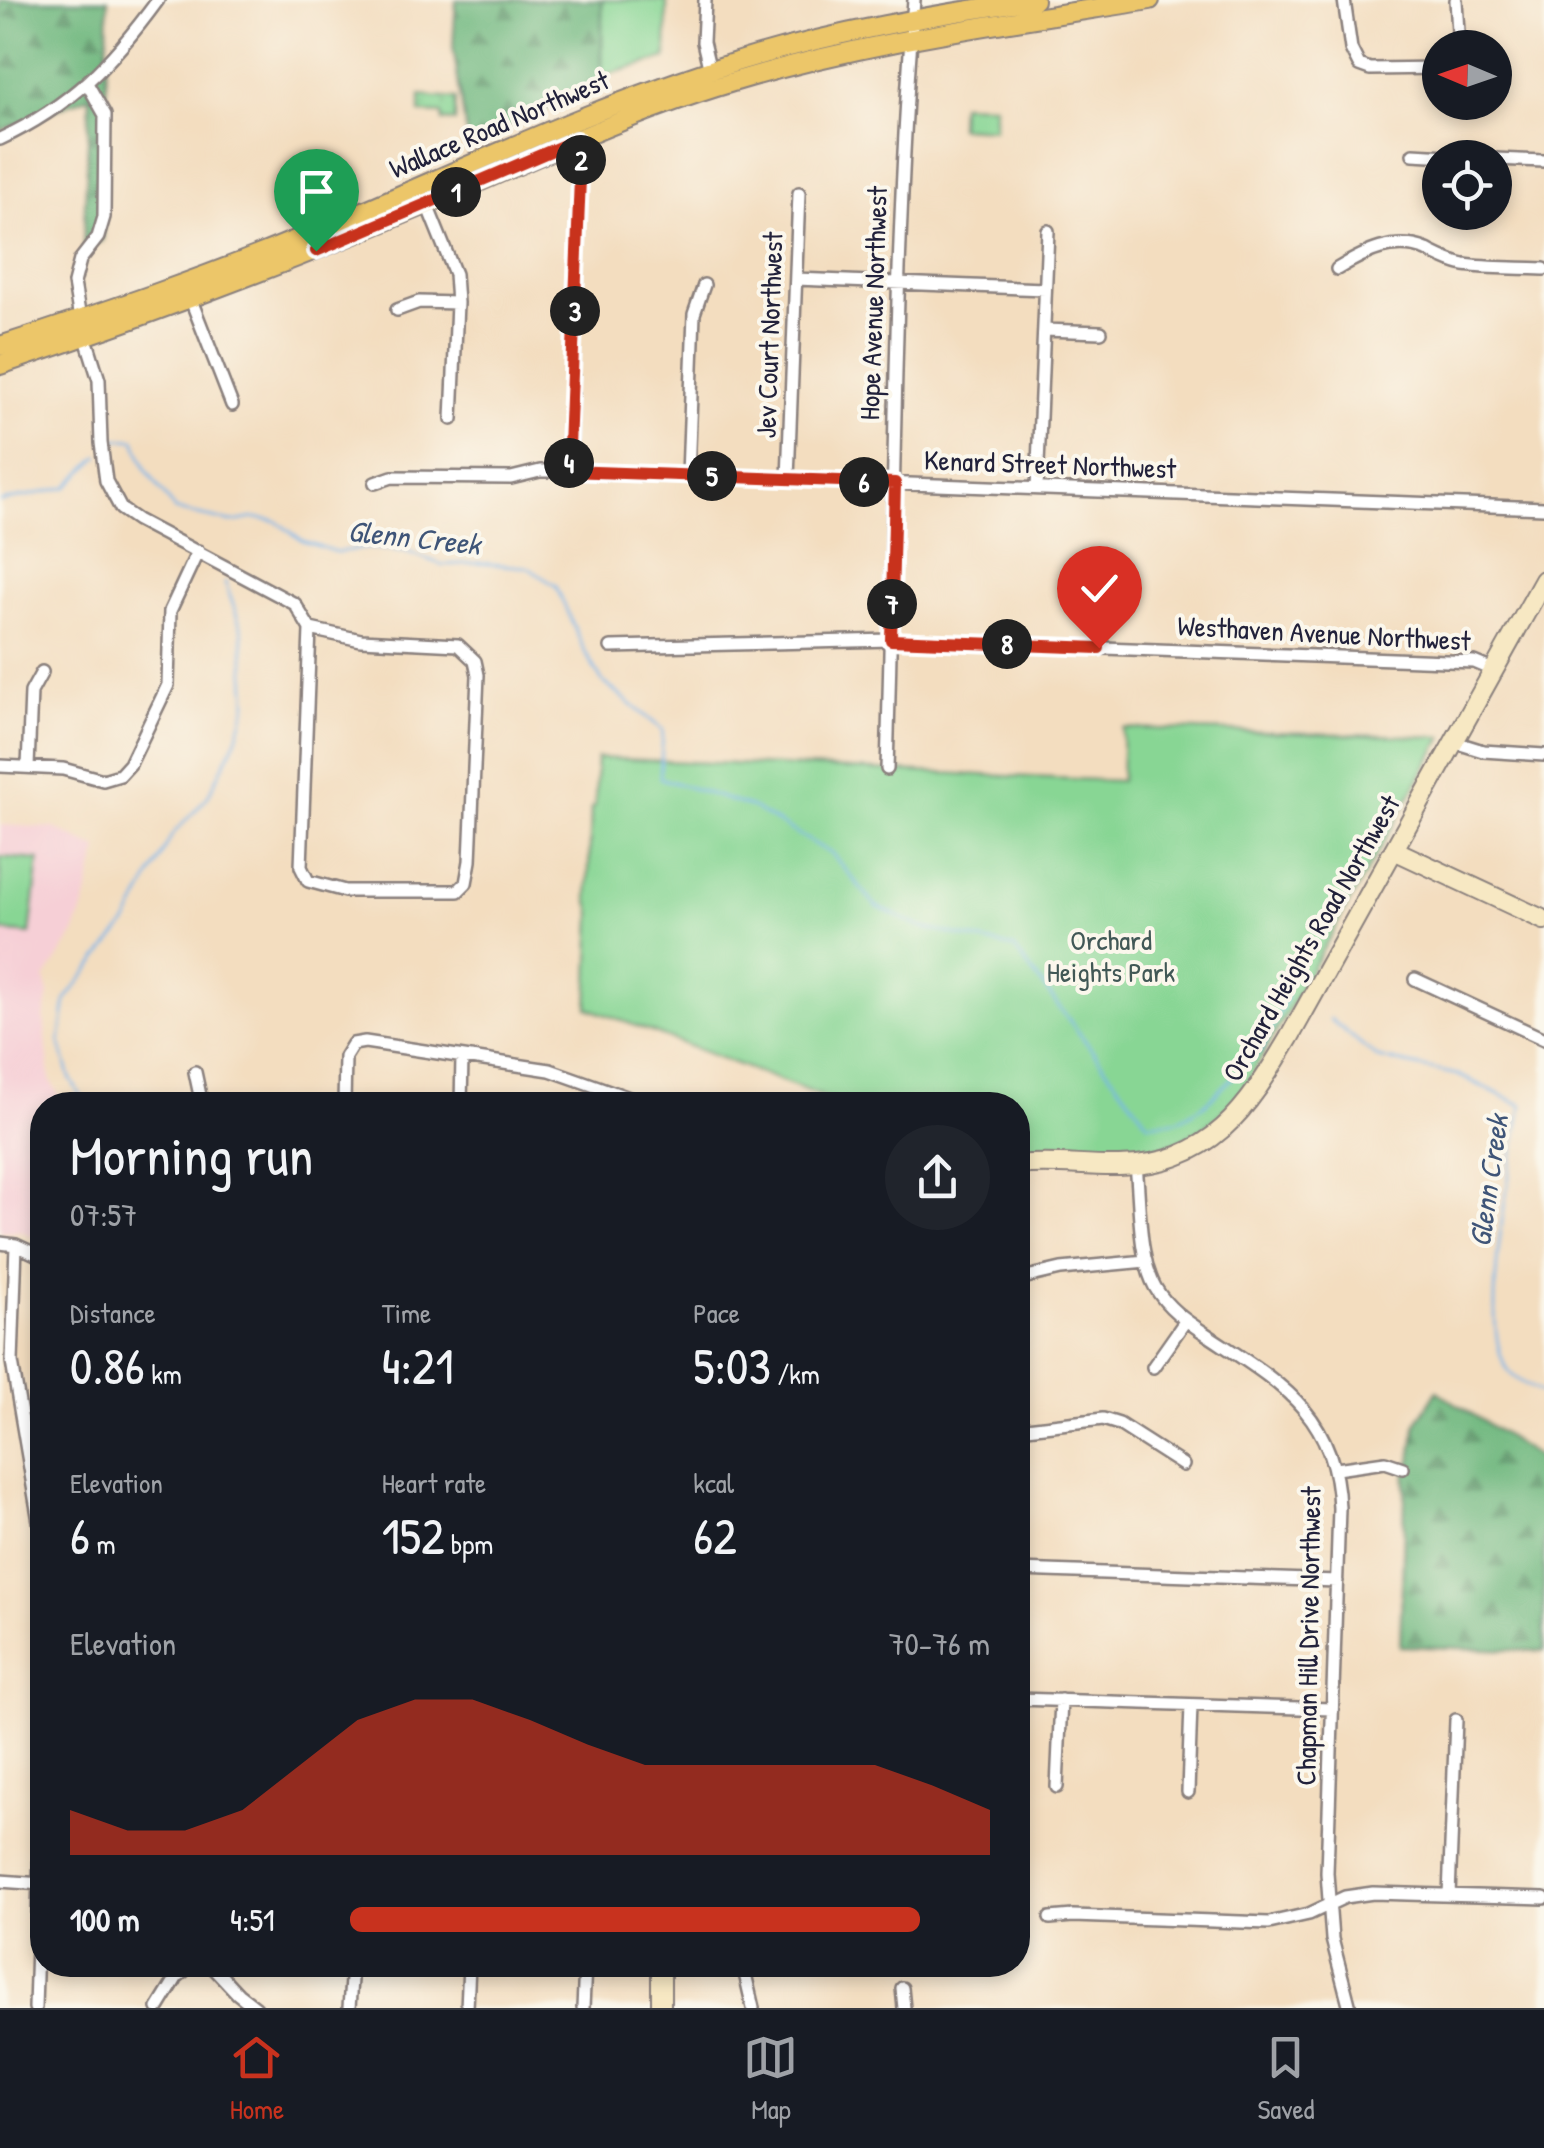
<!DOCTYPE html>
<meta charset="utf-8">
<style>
:root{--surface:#171b24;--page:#20242c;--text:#f1f3f6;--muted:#9ea1a6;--line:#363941;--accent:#c8321e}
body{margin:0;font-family:"Patrick Hand",sans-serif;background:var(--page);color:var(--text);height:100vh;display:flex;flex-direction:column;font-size:38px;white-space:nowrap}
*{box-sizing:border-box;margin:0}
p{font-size:32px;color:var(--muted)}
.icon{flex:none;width:55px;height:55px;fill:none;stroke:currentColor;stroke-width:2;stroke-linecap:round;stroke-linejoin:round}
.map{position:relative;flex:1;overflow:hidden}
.side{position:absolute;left:30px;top:1092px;width:1000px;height:885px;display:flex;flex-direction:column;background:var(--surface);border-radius:40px;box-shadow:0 5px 15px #0003}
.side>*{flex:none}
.needle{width:65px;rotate:272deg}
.controls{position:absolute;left:1422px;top:30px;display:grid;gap:20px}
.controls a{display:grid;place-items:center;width:90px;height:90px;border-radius:50%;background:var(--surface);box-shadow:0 5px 15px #0003;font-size:50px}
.pin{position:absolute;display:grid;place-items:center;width:85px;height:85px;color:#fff;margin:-102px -42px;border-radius:50% 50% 50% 0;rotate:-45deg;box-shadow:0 0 10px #0007}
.pin .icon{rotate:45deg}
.km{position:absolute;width:50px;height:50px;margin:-25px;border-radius:50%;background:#222;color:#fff;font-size:28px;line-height:50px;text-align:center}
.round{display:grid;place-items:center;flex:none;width:105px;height:105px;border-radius:52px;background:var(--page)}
.headline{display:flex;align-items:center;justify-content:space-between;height:170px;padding:0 40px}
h1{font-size:55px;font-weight:600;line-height:75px}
.figures{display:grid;grid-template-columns:repeat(3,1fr);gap:15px;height:170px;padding:10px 40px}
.figures div{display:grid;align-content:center}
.figures b{font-size:50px;font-weight:600}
.figures small{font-size:28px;font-weight:400}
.figures p{font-size:28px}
.chart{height:280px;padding:20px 40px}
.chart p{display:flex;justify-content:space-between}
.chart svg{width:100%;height:180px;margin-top:10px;fill:var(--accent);opacity:.7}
ul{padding:0 40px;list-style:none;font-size:32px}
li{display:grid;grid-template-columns:160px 120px 1fr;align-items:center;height:75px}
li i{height:25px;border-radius:12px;background:var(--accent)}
.menu{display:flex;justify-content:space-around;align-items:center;height:140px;border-top:2px solid var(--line);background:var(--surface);font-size:28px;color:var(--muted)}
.menu a{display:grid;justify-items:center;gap:5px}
.menu .active{color:var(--accent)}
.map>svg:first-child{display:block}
</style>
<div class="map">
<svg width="1544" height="2008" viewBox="0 0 1544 2008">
<defs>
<pattern id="forest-firs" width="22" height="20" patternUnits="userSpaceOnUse" patternTransform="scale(2.5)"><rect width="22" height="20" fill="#6eb77e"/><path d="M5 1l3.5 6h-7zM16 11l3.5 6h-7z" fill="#5a9468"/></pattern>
<pattern id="garden-dots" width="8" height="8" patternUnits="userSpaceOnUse" patternTransform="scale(2.5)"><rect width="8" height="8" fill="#88d694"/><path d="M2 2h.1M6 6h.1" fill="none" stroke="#75b780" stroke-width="1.8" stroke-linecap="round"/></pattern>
</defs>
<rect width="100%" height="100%" fill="#fbf7ec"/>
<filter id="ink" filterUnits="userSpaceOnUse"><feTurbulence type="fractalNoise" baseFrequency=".01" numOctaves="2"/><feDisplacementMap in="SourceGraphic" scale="20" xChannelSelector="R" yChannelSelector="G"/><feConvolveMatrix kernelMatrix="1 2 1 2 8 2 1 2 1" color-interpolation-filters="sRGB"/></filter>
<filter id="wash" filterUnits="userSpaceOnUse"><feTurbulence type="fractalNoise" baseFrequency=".0048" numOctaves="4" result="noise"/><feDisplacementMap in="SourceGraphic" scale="40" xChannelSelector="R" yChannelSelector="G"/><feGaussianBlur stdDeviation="2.25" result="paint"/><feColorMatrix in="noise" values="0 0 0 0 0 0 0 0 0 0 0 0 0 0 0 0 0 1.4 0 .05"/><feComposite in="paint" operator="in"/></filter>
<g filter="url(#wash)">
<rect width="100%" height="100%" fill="#f3ddbf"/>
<path fill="#f6cfd6" d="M 0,825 L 54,828 L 98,849 L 85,904 L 74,934 L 45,979 L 49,994 L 44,1018 L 50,1080 L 65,1105 L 42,1105 L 42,1241 L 21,1231 L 0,1231 Z"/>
<path fill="#88d694" stroke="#557c68" stroke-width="2.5" d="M 602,0 L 667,0 L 666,58 L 602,76 Z
M 960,104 L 994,105 L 994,129 L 959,127 Z
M 1123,728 L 1443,737 L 1241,1094 C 1169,1176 1111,1145 1018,1155 L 1018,1105 L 845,1105 L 588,1008 L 592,912 L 588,898 L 591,808 L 595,806 L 597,758 L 1121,781 Z
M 0,857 L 39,860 L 30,934 L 0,931 Z"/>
<path fill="url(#forest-firs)" stroke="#486c5c" stroke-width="2.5" d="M 0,0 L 108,0 L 103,241 L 83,249 L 90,96 L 0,131 Z
M 456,0 L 602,0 L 602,83 L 468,147 L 453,46 Z
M 1437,1391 L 1544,1461 L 1544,1651 L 1400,1646 L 1406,1469 L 1411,1461 L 1416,1424 Z"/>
<path fill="url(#garden-dots)" stroke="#557c68" stroke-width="2.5" d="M 420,96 L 456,99 L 455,122 L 443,121 L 442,114 L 420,113 Z"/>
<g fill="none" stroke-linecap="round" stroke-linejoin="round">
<path stroke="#76b4e9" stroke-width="2.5" d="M 108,447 L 115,439 L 135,440 L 146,469 L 175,510 L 232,522 L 255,518 L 276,521 L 303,541 L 336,552 L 369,548 L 405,551 L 443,565 L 478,563 L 527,567 L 556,586 L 585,652 L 602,681 L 663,730 L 660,778 L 753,808 L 832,854 L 876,906 L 920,927 L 1014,948 L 1148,1123 L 1177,1121 L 1203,1106 L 1262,1049 L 1287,996
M 0,502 L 67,487 L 99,456
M 1330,1019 L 1378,1058 L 1458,1075 L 1522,1105 C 1513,1157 1473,1335 1511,1374 C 1519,1382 1534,1389 1544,1394
M 86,1105 L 70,1078 L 60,1042 L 66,999 L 127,923 L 172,835 L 207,798 L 237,738 L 247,703 L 242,630 L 225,582"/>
</g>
</g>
<g filter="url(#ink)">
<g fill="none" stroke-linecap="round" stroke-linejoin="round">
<g stroke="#8a807d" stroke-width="16">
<path id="street" d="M 705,0 L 703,42 L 710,71
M 1344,0 L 1351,49 L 1359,65 L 1370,69 L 1440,68
M 1456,0 L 1459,48
M 88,85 L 105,115 L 104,217 L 98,237 L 80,260 L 74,283 L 80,319 L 99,380 L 101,443 L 106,481 L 121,509 L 137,520 L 295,604 L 310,629
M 0,139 C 71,106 112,63 158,0
M 1413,154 L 1483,158
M 1495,159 L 1544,161
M 425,200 L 455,274 L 457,303 L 452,419
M 1337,269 C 1365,252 1394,237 1427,250 C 1439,256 1450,262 1464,265 C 1490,269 1518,267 1544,269
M 796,279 L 1045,289
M 191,300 L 232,405
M 397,310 L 419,302 L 457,303
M 1044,330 L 1101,332
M 569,471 L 581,154 L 576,140
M 688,475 L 694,314 L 704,285
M 788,479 L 799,193
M 375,483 L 392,477 L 511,478 L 540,471 L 569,471 L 1544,508
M 1037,488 L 1048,231
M 310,629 L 361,640 L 458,645 L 475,661 L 478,675 L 470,861 L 466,883 L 458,891 L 345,891 L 308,881 L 301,867 Z
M 611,647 L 891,640 L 1474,662 L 1493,670
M 1454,742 L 1483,751 L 1544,755
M 0,766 L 63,769 L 103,780 L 120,775 L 130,764 L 168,685 L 170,611 L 198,551
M 28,767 L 31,692 L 42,672
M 887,769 C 895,513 893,256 914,0
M 1415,979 L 1544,1039
M 195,1072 L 202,1105
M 344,1105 L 345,1057 L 353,1044 L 365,1042 L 550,1070 L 649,1105
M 461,1105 L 462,1057
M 1136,1165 C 1140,1201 1138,1256 1155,1287 C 1167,1308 1186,1321 1206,1334 C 1278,1382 1336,1412 1339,1508 L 1327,1873 L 1332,1939 L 1350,2008
M 0,1243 L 16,1245 L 42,1257
M 16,1245 L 12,1362 L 42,1539
M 1018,1279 L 1061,1269 L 1146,1261
M 1153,1367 L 1186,1320
M 1018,1429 L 1103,1419 L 1119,1424 L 1183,1465
M 1336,1469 L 1385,1462 L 1403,1468
M 1018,1570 L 1337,1581
M 1018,1699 L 1332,1709
M 1057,1787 L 1061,1700
M 1188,1792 L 1191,1705
M 0,1881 L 42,1884
M 1449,1895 L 1456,1720
M 1050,1918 L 1073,1916 L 1269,1923 L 1309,1914 L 1345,1897 L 1373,1893 L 1544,1898
M 211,1965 L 238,1994 L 256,2008
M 743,1965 L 753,2008
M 902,1988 L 904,2008
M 35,2008 L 42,1783
M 158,2008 L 177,1977 L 191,1965
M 349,2008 L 352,1965
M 467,2008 L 469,1965
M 583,2008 L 585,1965"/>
</g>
<g stroke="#8a807d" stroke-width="22">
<path id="secondary" d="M 1394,850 L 1544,920
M 1018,1165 C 1052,1161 1085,1167 1119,1166 C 1211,1165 1247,1109 1289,1038 L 1544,580
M 661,2008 L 661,1965"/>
</g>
<g stroke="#8a807d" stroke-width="22">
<path id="primary" d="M 0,346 C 101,313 202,279 300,238 C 445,178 587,108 736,62 C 833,32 933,15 1034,0
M 0,365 C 144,317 285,264 425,205 C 516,167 605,124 698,93 C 845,44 998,24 1150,0"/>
</g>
<use href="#street" stroke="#fff" stroke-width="11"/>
<use href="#secondary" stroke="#f7e8c3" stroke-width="18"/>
<use href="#primary" stroke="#ecc669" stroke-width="18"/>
</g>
</g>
<g fill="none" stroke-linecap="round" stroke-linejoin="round" filter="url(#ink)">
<g stroke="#fff" stroke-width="20">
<path id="route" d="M 316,251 L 576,140 L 581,154 L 568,471 L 895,483 L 891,640 L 1099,648"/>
</g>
<use href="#route" stroke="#c8321e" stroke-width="12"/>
</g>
<g text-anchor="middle" stroke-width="8" stroke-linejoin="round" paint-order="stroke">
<g font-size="28" fill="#22223b" stroke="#fbf7ec">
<text transform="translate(499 124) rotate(-23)" y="10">Wallace Road Northwest</text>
<text transform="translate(873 303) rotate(-88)" y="10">Hope Avenue Northwest</text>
<text transform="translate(769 335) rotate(-88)" y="10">Jev Court Northwest</text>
<text transform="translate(1050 464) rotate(2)" y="10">Kenard Street Northwest</text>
<text transform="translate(1324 633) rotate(3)" y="10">Westhaven Avenue Northwest</text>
<text transform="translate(1311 938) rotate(-60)" y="10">Orchard Heights Road Northwest</text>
<text transform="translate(1308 1636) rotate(-89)" y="10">Chapman Hill Drive Northwest</text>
</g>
<g font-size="28" fill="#415856" stroke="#fbf7ec">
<text x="1111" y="950">Orchard<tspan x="1111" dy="32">Heights Park</tspan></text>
</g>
<g font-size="30" font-style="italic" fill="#3f5578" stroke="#fbf7ec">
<text transform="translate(414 538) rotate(6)" y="10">Glenn Creek</text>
<text transform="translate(1489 1181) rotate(-82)" y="10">Glenn Creek</text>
</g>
</g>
</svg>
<div class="controls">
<a><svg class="needle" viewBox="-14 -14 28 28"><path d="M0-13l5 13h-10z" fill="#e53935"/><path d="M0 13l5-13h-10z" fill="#9ea1a6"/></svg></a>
<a><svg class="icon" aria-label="locate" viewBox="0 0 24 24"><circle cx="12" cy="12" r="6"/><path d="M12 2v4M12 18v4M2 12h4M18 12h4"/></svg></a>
</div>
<div class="pin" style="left:316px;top:251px;background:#1e9e55"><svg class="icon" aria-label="arrive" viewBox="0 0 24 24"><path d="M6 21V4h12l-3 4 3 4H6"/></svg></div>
<div class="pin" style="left:1099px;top:648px;background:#d93025"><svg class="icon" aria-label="check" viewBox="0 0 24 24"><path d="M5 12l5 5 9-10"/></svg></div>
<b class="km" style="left:456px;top:192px">1</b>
<b class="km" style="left:581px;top:160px">2</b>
<b class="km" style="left:575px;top:311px">3</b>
<b class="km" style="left:569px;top:463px">4</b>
<b class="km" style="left:712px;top:476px">5</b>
<b class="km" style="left:864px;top:482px">6</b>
<b class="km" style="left:892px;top:604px">7</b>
<b class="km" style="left:1007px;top:644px">8</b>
<section class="side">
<div class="headline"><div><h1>Morning run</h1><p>07:57</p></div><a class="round"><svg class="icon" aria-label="share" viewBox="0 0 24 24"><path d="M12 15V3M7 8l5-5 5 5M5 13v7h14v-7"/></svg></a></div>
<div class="figures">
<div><p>Distance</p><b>0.86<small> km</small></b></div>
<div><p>Time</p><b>4:21</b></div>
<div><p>Pace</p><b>5:03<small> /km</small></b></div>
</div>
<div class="figures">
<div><p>Elevation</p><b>6<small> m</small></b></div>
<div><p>Heart rate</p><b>152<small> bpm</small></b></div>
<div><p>kcal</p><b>62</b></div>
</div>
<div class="chart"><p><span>Elevation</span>70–76 m</p>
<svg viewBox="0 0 160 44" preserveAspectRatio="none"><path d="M0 44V33L10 38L20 38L30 33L40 22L50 11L60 6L70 6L80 11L90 17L100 22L110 22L120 22L130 22L140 22L150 27L160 33V44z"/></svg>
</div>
<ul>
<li><b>100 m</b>4:51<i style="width:89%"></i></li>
</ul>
</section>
</div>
<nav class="menu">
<a class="active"><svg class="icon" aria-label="home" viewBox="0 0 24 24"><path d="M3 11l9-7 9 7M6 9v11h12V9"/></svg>Home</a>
<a><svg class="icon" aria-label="map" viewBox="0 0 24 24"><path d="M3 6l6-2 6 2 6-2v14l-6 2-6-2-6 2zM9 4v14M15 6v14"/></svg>Map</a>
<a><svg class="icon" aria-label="saved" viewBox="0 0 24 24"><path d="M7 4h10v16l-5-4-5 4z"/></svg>Saved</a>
</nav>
